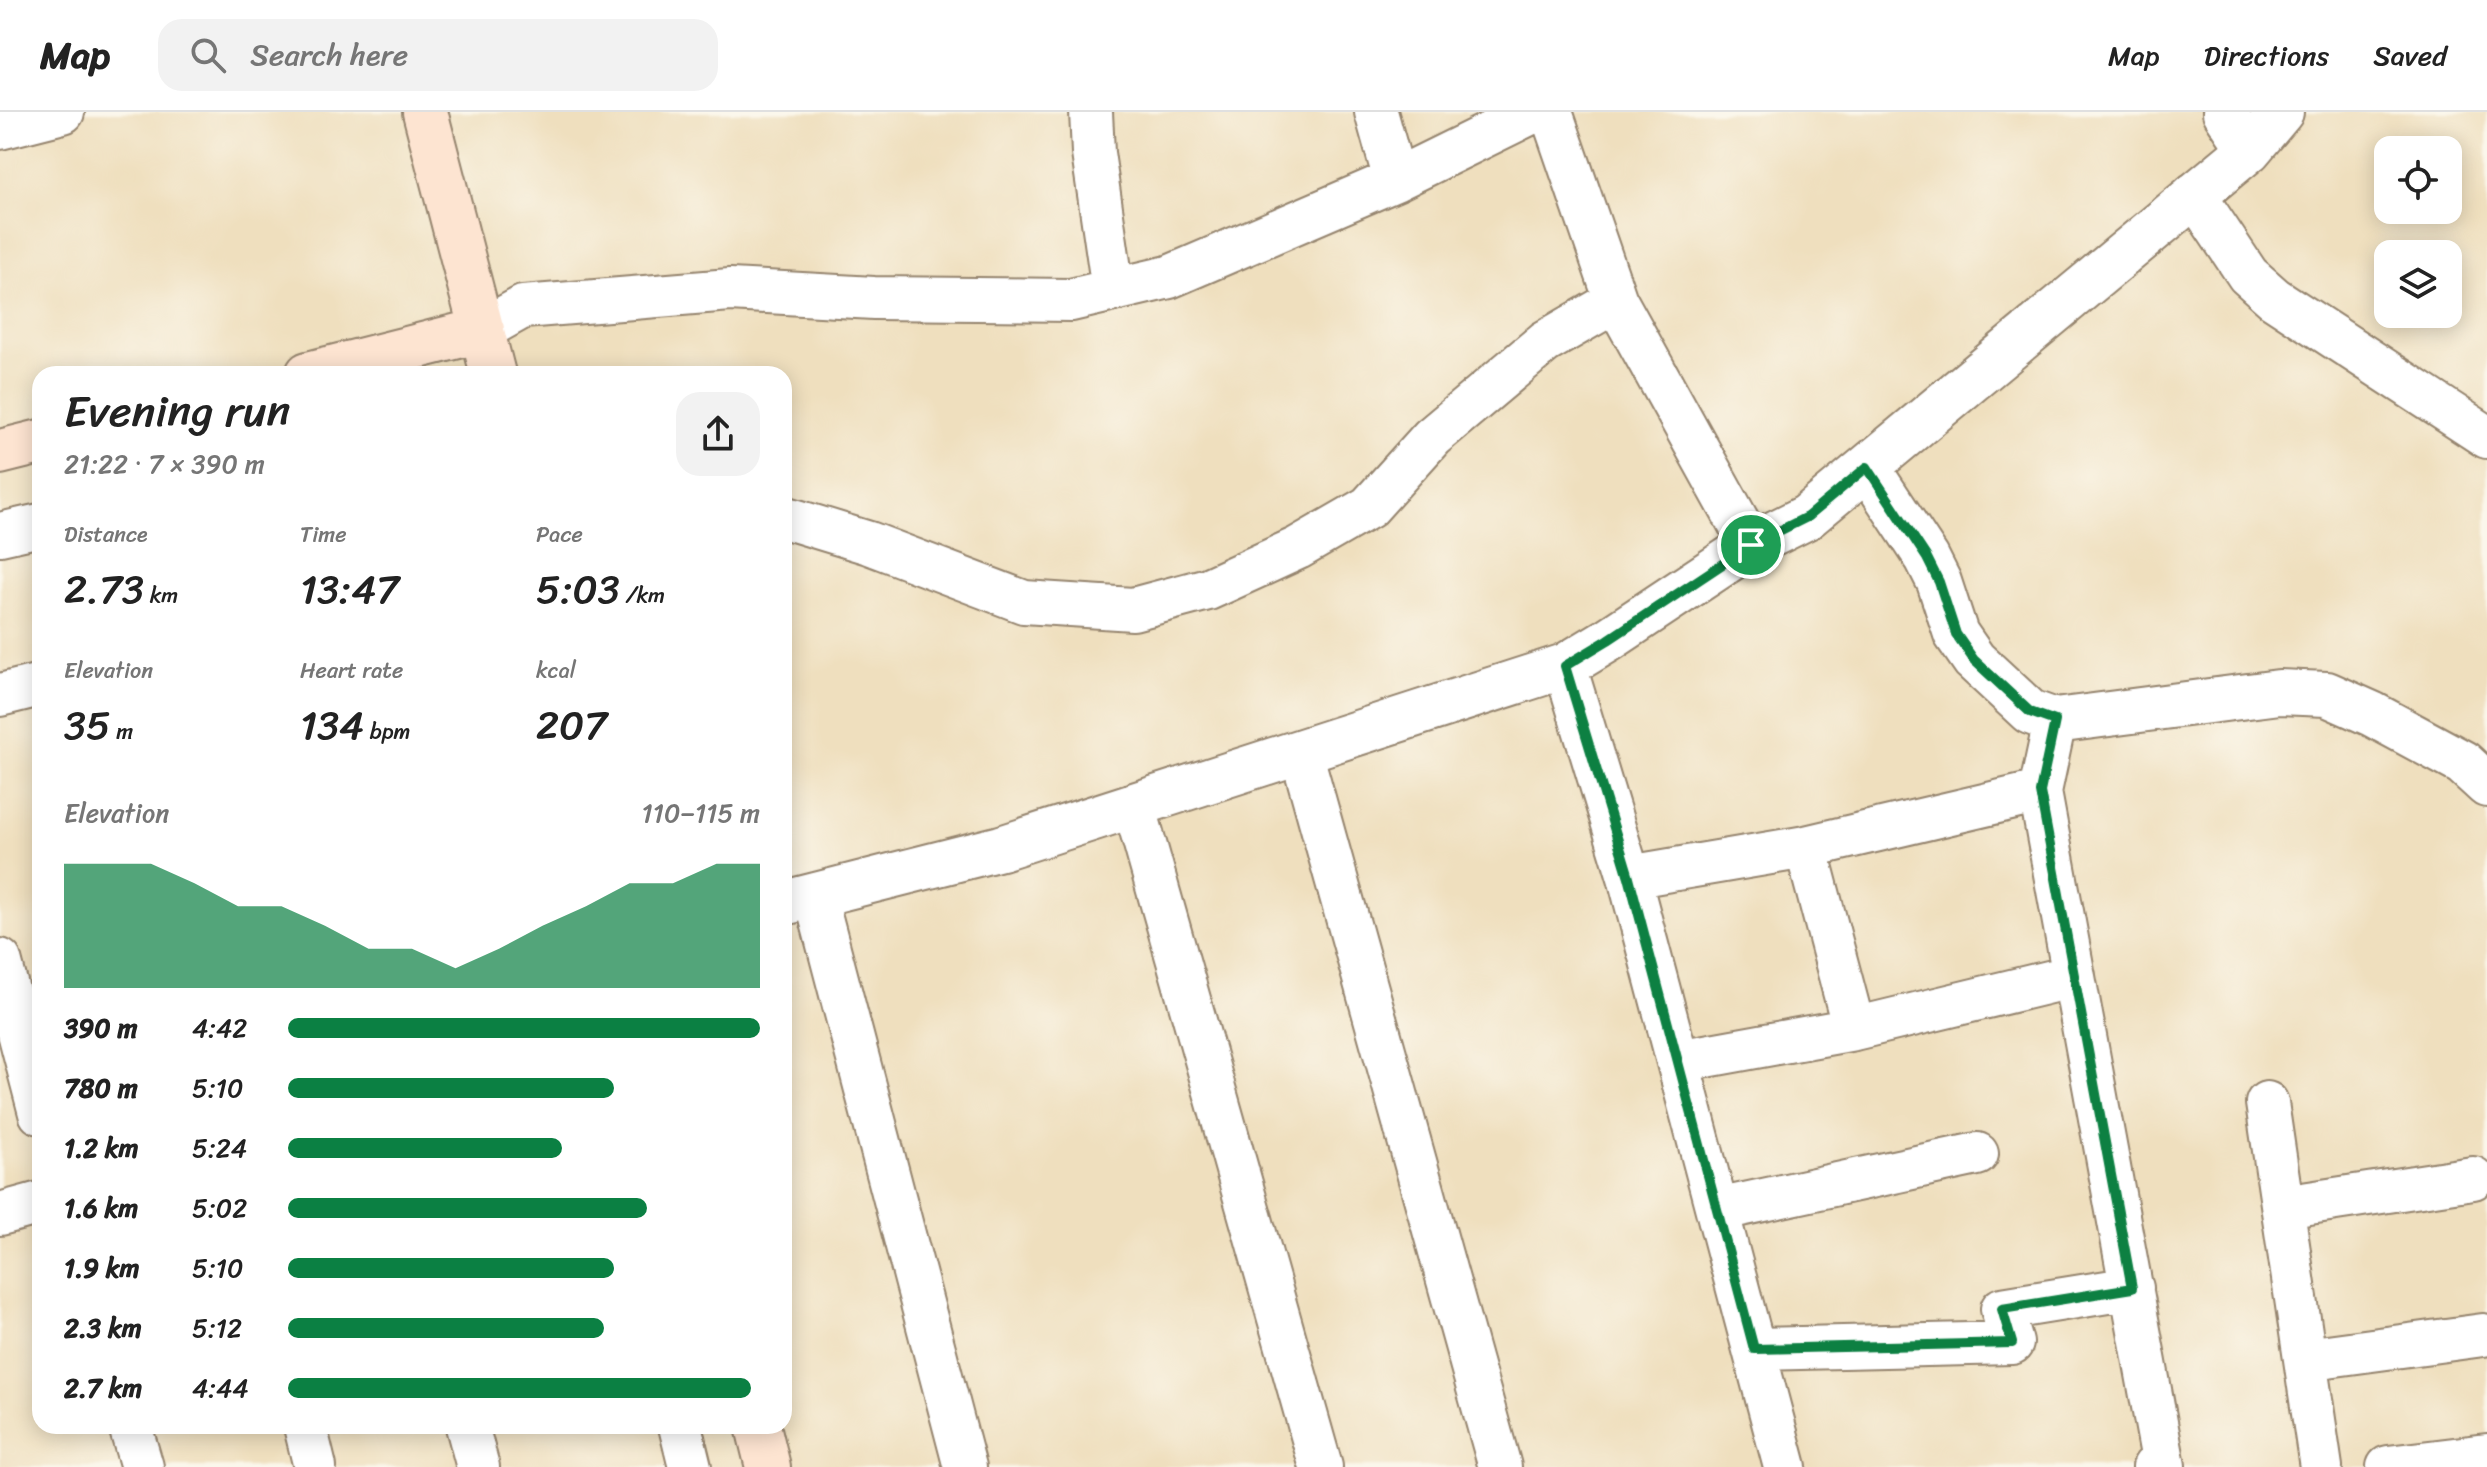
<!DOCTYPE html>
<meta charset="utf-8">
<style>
:root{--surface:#fff;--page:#f2f2f2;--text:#222;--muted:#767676;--line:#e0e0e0;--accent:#0b8043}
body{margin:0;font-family:Sriracha,sans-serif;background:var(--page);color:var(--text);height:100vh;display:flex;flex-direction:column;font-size:30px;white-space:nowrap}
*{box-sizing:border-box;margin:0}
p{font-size:26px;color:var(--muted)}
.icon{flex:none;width:44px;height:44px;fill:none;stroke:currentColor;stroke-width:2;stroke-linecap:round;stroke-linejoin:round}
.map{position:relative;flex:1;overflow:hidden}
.sheet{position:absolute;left:32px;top:254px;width:760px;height:1068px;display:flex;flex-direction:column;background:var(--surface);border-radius:24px;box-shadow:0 4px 20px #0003}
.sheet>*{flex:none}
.fabs{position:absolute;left:2374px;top:24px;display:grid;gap:16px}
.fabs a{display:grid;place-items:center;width:88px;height:88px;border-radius:16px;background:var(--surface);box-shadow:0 4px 20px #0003;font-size:40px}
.pin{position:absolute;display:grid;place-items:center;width:68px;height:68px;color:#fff;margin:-34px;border:4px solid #fff;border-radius:50%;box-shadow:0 2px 8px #0007}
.round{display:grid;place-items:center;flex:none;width:84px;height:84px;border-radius:24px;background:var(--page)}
.summary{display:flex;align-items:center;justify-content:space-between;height:136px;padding:0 32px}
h1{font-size:44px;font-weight:600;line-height:60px}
.figures{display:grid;grid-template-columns:repeat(3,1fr);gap:12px;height:136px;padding:8px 32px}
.figures div{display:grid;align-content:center}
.figures b{font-size:40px;font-weight:600}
.figures small{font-size:22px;font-weight:400}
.figures p{font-size:22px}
.chart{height:224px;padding:16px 32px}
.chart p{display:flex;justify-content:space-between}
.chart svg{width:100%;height:144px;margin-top:8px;fill:var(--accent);opacity:.7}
ul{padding:0 32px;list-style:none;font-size:26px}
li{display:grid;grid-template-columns:128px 96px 1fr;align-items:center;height:60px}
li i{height:20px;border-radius:10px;background:var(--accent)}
header{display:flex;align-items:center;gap:48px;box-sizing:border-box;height:112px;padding:0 40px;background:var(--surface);border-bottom:2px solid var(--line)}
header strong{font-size:38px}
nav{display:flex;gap:44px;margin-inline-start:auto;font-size:28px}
.search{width:560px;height:72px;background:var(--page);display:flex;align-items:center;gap:20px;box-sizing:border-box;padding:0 28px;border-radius:24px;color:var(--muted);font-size:30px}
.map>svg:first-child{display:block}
</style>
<header>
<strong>Map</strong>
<div class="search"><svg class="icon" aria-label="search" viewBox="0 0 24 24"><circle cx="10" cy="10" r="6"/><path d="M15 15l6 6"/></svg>Search here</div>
<nav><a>Map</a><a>Directions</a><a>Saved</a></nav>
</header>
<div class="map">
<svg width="2487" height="1355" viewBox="0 0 2487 1355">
<rect width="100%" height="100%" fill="#fbf7ec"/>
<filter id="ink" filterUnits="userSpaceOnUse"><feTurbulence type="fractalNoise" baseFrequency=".0125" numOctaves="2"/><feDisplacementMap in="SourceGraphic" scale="16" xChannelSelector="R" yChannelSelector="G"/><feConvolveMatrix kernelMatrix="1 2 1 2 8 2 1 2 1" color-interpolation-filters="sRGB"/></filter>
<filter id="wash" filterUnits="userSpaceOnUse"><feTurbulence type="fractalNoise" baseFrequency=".006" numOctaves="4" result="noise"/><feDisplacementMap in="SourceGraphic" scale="32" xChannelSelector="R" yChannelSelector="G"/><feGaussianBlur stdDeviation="1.8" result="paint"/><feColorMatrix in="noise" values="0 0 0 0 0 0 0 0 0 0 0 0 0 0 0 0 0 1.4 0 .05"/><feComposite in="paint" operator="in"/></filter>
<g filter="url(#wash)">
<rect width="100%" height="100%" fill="#efdfbe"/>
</g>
<g filter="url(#ink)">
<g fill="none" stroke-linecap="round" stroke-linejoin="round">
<g stroke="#95846e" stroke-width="46">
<path id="minor" d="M 1091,0 L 1093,41 L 1113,178
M 1376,0 L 1395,68
M 1551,0 L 1616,189 L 1751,433
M 2224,0 L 2249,38
M 0,16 L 63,0
M 2194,82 L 2248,163 L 2274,186 L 2487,325
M 482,218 L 523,195 L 730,178 L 874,186 L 1071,188 L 1169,165 L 1395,68 L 1533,0
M 784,405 L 869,431 L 1024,490 L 1133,497 L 1208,477 L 1298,436 L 1369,395 L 1432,325 L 1545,230 L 1616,189
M 0,422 L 40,413
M 1565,554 L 1629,765 L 1785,1355
M 0,583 L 40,573
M 2055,609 L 2040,680 L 2164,1354 L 2154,1355
M 1301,640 L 1500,1355
M 1134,693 L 1321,1355
M 1806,735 L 1854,917
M 1629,765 L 1806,735 L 2040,680
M 815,783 L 965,1355
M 0,848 L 40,1001
M 1678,949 L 1854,917 L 2074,864
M 2267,991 L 2321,1355
M 2283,1095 L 2473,1066
M 1717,1098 L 1977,1042
M 0,1102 L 40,1091
M 1754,1237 L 2012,1231 L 2002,1197 L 2132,1176
M 2305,1247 L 2483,1223
M 130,1314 L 142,1355
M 305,1314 L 315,1355
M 467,1314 L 478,1355
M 680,1314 L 690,1355
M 2388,1355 L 2487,1343"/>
</g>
<g stroke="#95846e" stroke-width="48">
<path id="tertiary" d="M 1867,355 L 1927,446 L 1939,470 L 1956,522 L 1974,548 L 2030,600 L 2055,609 L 2279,580 L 2327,582 L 2372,602 L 2463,651 L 2487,673
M 784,791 L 1001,736 L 1565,554 L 1608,528 L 1751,433 L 1807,405 L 2249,38 L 2281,0"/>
</g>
<g stroke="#95846e" stroke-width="48">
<path id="secondary" d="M 425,0 L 493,262
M 308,262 L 482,218
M 0,340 L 40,330
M 758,1314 L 768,1355"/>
</g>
<use href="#minor" stroke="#fff" stroke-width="42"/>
<use href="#tertiary" stroke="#fff" stroke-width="44"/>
<use href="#secondary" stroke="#fde4d1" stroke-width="44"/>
</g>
</g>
<g fill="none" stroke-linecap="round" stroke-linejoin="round" filter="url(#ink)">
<g stroke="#fff" stroke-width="16">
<path id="route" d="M 1867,355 L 1927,446 L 1939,470 L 1956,522 L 1974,548 L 2030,600 L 2055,609 L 2040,680 L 2132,1176 L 2002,1197 L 2012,1231 L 1754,1237 L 1629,765 L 1565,554 L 1608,528 L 1751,433 L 1807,405 Z"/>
</g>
<use href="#route" stroke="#0b8043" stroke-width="10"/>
</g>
</svg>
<div class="fabs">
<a><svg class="icon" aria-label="locate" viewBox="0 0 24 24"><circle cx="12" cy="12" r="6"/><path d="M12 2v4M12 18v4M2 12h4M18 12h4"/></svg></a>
<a><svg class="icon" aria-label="layers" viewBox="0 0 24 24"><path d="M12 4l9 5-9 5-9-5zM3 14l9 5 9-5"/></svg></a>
</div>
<div class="pin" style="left:1751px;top:433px;background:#1e9e55"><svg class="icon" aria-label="arrive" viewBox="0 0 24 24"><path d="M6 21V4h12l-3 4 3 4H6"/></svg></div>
<section class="sheet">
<div class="summary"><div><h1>Evening run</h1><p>21:22 · 7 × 390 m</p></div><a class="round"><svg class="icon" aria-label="share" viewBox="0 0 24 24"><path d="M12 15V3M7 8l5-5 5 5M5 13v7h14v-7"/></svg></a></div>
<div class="figures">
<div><p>Distance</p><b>2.73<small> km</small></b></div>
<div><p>Time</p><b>13:47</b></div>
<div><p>Pace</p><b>5:03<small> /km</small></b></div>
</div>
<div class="figures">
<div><p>Elevation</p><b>35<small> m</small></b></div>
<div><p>Heart rate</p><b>134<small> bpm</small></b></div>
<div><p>kcal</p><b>207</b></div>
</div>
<div class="chart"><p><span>Elevation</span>110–115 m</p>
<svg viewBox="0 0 160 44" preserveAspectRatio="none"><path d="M0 44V6L10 6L20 6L30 12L40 19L50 19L60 25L70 32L80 32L90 38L100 32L110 25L120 19L130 12L140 12L150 6L160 6V44z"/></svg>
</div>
<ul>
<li><b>390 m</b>4:42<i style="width:100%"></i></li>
<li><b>780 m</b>5:10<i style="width:69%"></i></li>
<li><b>1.2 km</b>5:24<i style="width:58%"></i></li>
<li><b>1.6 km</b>5:02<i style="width:76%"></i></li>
<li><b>1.9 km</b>5:10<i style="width:69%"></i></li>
<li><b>2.3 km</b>5:12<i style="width:67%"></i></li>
<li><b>2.7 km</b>4:44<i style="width:98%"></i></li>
</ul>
</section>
</div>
